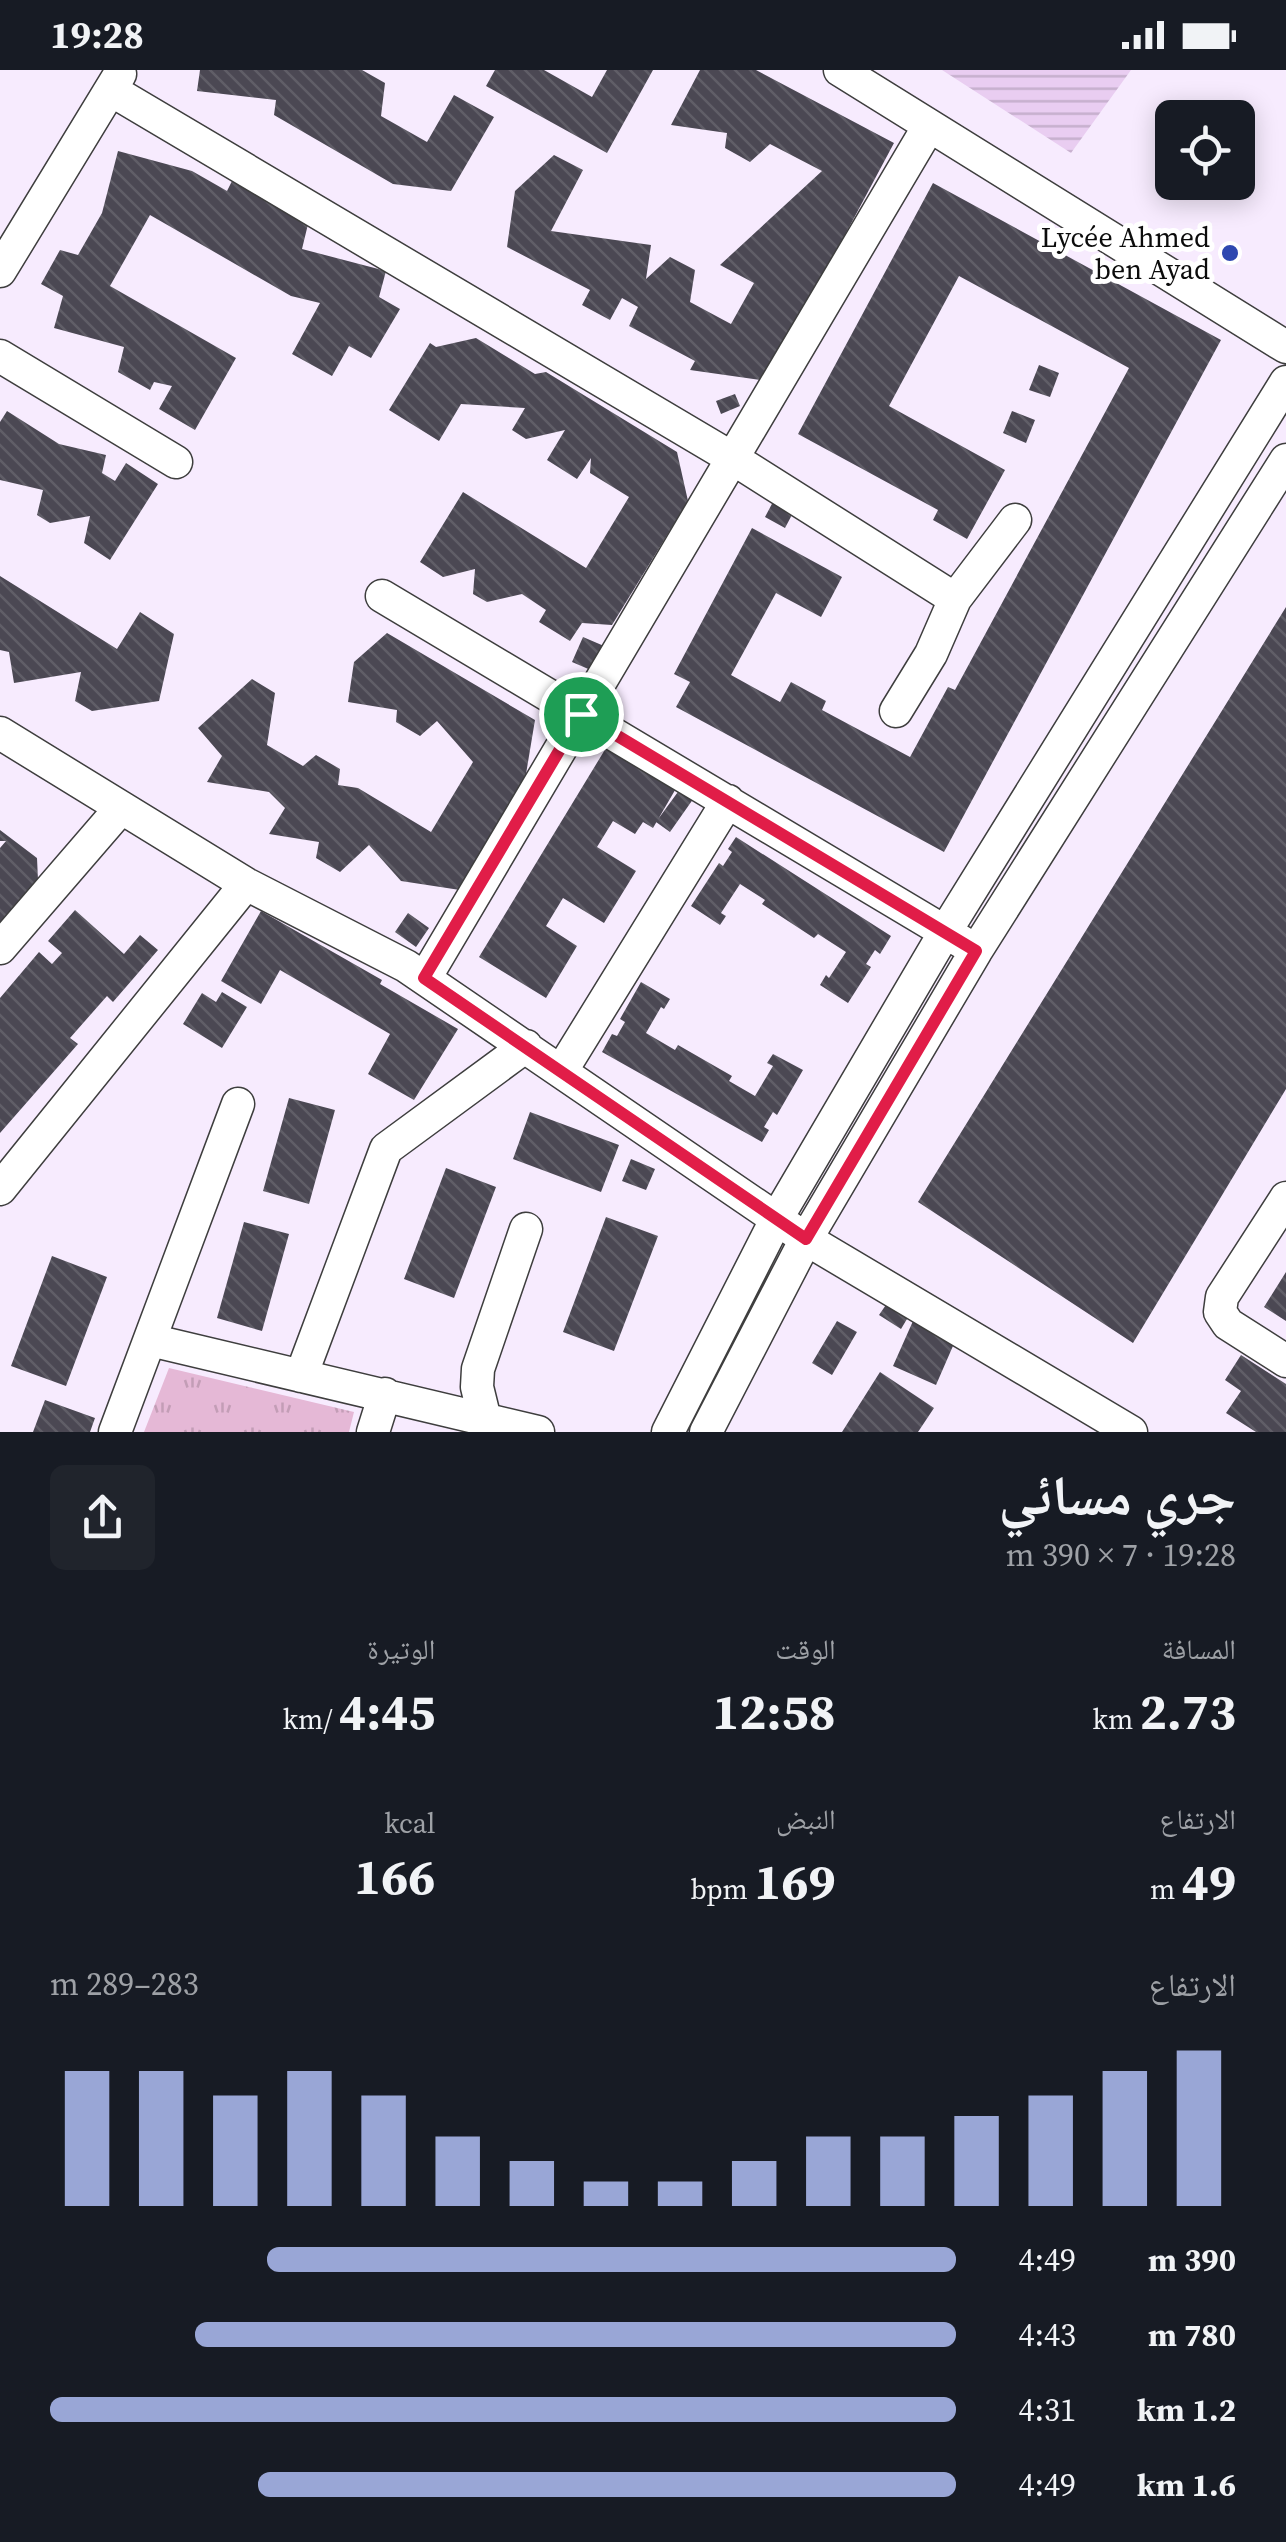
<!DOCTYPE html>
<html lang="ar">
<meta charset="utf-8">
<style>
:root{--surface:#171b24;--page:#20242c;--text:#f1f3f6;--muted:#9ea1a6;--accent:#99a6d6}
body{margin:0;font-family:"Source Serif 4","Noto Naskh Arabic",serif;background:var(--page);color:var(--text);direction:rtl;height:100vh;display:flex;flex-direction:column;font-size:38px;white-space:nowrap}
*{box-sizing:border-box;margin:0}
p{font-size:32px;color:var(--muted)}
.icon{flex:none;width:55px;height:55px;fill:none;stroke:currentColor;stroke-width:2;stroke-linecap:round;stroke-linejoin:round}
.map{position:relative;height:1362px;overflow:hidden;direction:ltr}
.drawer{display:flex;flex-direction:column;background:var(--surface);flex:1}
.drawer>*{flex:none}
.buttons{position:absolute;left:1155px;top:30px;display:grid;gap:20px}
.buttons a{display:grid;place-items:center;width:100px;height:100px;border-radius:15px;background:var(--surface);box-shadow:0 5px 25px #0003;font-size:50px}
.pin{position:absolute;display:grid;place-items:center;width:85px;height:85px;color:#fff;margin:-42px;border:5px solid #fff;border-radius:50%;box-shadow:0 2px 10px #0007}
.round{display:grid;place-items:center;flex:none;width:105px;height:105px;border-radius:15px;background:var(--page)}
.summary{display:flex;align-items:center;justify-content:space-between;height:170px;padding:0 50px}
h1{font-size:55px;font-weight:700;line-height:75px}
.stats{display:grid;grid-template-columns:repeat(3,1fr);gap:15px;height:170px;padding:10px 50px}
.stats div{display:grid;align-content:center}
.stats b{font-size:50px;font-weight:700}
.stats small{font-size:28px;font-weight:400}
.stats p{font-size:28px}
.chart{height:280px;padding:20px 50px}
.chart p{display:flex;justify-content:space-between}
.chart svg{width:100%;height:180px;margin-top:10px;stroke:var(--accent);stroke-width:6}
ul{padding:0 50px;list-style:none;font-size:32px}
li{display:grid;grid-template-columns:160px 120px 1fr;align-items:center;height:75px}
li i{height:25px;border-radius:12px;background:var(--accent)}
.status{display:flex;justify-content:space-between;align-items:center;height:70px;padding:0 50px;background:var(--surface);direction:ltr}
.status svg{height:28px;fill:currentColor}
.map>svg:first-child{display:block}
</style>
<div class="status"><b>19:28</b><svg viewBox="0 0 49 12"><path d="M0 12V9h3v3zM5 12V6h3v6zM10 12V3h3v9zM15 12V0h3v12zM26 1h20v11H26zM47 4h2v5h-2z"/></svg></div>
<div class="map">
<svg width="1286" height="1362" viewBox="0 0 1286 1362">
<defs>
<pattern id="farmland-rules" width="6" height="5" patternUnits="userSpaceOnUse" patternTransform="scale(2.5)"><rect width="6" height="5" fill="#e9cdf1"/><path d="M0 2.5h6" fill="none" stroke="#c6afcd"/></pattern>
<pattern id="grass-tufts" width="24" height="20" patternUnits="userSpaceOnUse" patternTransform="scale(2.5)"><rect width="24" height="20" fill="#e5b8d6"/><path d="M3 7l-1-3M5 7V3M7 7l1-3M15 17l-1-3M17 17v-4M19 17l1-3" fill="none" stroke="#c39db6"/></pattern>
<pattern id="building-back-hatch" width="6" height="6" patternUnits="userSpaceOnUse" patternTransform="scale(2.5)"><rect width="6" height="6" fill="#4b4853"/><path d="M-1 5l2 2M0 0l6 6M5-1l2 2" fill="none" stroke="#605e67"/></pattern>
</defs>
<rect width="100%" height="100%" fill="#f7ebfe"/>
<path fill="url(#farmland-rules)" d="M 942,0 L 1131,0 L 1071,83 Z"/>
<path fill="url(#grass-tufts)" d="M 169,1298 L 354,1342 L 349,1362 L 144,1362 Z"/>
<path fill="url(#building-back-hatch)" d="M 200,0 L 362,0 L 385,13 L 381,46 L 427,72 L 454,25 L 494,47 L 451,121 L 393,114 L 274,45 L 276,30 L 197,21 Z
M 495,0 L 544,0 L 592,27 L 607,0 L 653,0 L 607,83 L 486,16 Z
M 700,0 L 756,0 L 894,73 L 767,311 L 690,300 L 695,291 L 629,256 L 638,237 L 622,228 L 610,250 L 582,235 L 590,220 L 507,177 L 515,121 L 554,85 L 583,100 L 551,161 L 651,175 L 646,209 L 670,187 L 695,200 L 690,232 L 731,254 L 754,213 L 720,195 L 822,101 L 770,74 L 750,92 L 725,78 L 727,63 L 671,55 Z
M 118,81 L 192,101 L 227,121 L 234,107 L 309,150 L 302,179 L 386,201 L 379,227 L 400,239 L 371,288 L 349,276 L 332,306 L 292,284 L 320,233 L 291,226 L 150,145 L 110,216 L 236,288 L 195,360 L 159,339 L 172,316 L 154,312 L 150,320 L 118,302 L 124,277 L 54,258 L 63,226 L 41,214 L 60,180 L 78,185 L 102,143 Z
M 933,113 L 1221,270 L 944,782 L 676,637 L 690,612 L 674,604 L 752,458 L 842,507 L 821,547 L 776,523 L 731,605 L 780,632 L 791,612 L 826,631 L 822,640 L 910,687 L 948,617 L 955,620 L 1129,298 L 959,206 L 889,336 L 1005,400 L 967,469 L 933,450 L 938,440 L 798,364 Z
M 476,268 L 535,304 L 546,302 L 677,382 L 688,431 L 612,555 L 582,553 L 570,571 L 539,552 L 546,540 L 522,524 L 487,532 L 473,524 L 475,499 L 443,507 L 420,492 L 463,422 L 586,498 L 629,427 L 590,403 L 591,388 L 577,409 L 547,390 L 565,360 L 526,369 L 512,360 L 525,338 L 461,334 L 439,371 L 389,340 L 430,273 L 436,277 Z
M 1039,295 L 1059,303 L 1050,327 L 1029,320 Z
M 735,324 L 740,336 L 721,344 L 716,331 Z
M 7,341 L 59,374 L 106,385 L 102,403 L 115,411 L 126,393 L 158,414 L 110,490 L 84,473 L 90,446 L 50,453 L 37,445 L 43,420 L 0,410 L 0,352 Z
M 1012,341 L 1035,350 L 1026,373 L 1003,363 Z
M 774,430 L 794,441 L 785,458 L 765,447 Z
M 0,506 L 117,579 L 140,542 L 174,564 L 159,631 L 92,641 L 75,631 L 81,602 L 14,613 L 9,582 L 0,580 Z
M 1286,537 L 1286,1019 L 1133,1273 L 918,1132 Z
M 387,563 L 535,650 L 525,710 L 460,820 L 401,811 L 369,775 L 340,802 L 316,788 L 319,772 L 269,764 L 285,738 L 269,722 L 207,712 L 222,686 L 198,658 L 252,609 L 275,623 L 267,675 L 303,696 L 316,685 L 340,699 L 338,715 L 358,718 L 431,762 L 473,692 L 437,651 L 420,666 L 396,652 L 397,640 L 348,632 L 354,592 Z
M 583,567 L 604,576 L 593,601 L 572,592 Z
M 609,673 L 678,715 L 653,758 L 643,752 L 635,764 L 613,751 L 597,777 L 636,801 L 604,853 L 563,828 L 546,856 L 577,876 L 546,928 L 479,887 Z
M 683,715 L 696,725 L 670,762 L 656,752 Z
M 0,760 L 37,788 L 38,810 L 0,856 L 0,778 L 6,771 L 0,771 Z
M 736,767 L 891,866 L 880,884 L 875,880 L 866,894 L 871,897 L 848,933 L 820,915 L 826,905 L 829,908 L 846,882 L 818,864 L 814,868 L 762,834 L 765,830 L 740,814 L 721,843 L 726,846 L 720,855 L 691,836 L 719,793 L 723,796 L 732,782 L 728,779 Z
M 75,840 L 124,884 L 140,865 L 158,880 L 113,932 L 107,926 L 70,968 L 78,974 L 0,1063 L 0,928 L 39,882 L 52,894 L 62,883 L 48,871 Z
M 261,841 L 382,910 L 380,914 L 458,959 L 414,1030 L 368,1004 L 390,964 L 280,900 L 261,934 L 221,911 Z
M 408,843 L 429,858 L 416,877 L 395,862 Z
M 641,912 L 670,929 L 664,939 L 661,937 L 646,963 L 675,980 L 678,975 L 732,1006 L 729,1011 L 755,1026 L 773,996 L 767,993 L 773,984 L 803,1000 L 777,1045 L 773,1042 L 764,1057 L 769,1060 L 762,1072 L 602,982 L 612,964 L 617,966 L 625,952 L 620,949 Z
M 222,922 L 247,937 L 222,978 L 183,954 L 202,923 L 216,932 Z
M 289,1028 L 335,1040 L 309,1134 L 263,1121 Z
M 530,1042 L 619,1075 L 601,1122 L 513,1089 Z
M 631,1089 L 655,1099 L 646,1120 L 622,1111 Z
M 446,1098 L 496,1117 L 454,1228 L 404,1209 Z
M 606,1147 L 658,1166 L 614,1281 L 563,1262 Z
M 244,1152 L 289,1164 L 262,1261 L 217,1248 Z
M 52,1186 L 107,1207 L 66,1316 L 11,1296 Z
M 1286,1202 L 1286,1251 L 1264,1237 Z
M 892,1226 L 913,1239 L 901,1259 L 879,1245 Z
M 837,1251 L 857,1262 L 832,1305 L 812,1293 Z
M 913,1251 L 956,1269 L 936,1315 L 893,1296 Z
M 1241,1285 L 1286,1314 L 1286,1362 L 1256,1362 L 1226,1343 L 1241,1321 L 1225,1310 Z
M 880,1302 L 934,1338 L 918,1362 L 842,1362 Z
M 45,1330 L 95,1348 L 90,1362 L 33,1362 Z"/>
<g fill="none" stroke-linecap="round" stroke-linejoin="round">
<g stroke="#3e3e3e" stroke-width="35">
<path id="minor" d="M 840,0 L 1286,277
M 111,20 L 732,388 L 955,529
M 0,201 L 120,4
M 0,286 L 176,392
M 382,526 L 962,872
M 896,641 L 931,584 L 955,529 L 1015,450
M 0,663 L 246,814 L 406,896 L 806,1169 L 1131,1362
M 0,878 L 120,739
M 425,908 L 929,56
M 562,1000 L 728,731
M 0,1119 L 246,814
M 1286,1128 L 1222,1227 L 1220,1242 L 1228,1254 L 1286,1291
M 150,1270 L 538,1362
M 301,1306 L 386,1079 L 526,976
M 115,1362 L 238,1034
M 373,1362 L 385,1324
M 488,1362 L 477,1317 L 478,1299 L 526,1159
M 668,1362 L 777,1148 L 945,862 L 1286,312
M 706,1362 L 806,1169 L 976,881 L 1286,390"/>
</g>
<use href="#minor" stroke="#fff" stroke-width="32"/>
</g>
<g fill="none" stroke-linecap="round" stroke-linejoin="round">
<g stroke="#fff" stroke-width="20">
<path id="route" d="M 581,644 L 976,881 L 806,1169 L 424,908 Z"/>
</g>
<use href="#route" stroke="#e11d48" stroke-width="12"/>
</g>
<circle fill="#2e48b0" stroke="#fff" stroke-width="4" cx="1230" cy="183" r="10"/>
<g text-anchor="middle" stroke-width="10" stroke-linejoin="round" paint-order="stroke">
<g font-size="28" fill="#0b0b0b" stroke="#fff" text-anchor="end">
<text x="1210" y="177">Lycée Ahmed<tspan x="1210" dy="32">ben Ayad</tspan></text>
</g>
</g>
</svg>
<div class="buttons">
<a><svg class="icon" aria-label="locate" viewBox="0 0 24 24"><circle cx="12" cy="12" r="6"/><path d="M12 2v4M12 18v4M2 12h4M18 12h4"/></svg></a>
</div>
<div class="pin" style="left:581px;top:644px;background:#1e9e55"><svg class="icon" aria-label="arrive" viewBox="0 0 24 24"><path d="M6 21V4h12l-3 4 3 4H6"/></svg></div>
</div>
<section class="drawer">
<div class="summary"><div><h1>جري مسائي</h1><p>19:28 · 7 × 390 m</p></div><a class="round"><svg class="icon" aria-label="share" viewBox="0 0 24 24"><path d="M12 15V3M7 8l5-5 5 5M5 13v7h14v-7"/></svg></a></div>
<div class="stats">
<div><p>المسافة</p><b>2.73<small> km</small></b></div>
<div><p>الوقت</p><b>12:58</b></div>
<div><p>الوتيرة</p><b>4:45<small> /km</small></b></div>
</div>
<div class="stats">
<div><p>الارتفاع</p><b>49<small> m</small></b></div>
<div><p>النبض</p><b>169<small> bpm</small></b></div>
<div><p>kcal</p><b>166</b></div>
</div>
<div class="chart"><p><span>الارتفاع</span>283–289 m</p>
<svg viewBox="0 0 160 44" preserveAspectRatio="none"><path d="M5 44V11M15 44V11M25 44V17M35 44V11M45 44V17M55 44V27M65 44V33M75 44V38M85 44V38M95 44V33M105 44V27M115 44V27M125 44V22M135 44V17M145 44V11M155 44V6"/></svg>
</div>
<ul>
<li><b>390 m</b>4:49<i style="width:76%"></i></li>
<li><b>780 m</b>4:43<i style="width:84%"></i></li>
<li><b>1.2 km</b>4:31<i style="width:100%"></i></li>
<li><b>1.6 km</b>4:49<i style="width:77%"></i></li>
</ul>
</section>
